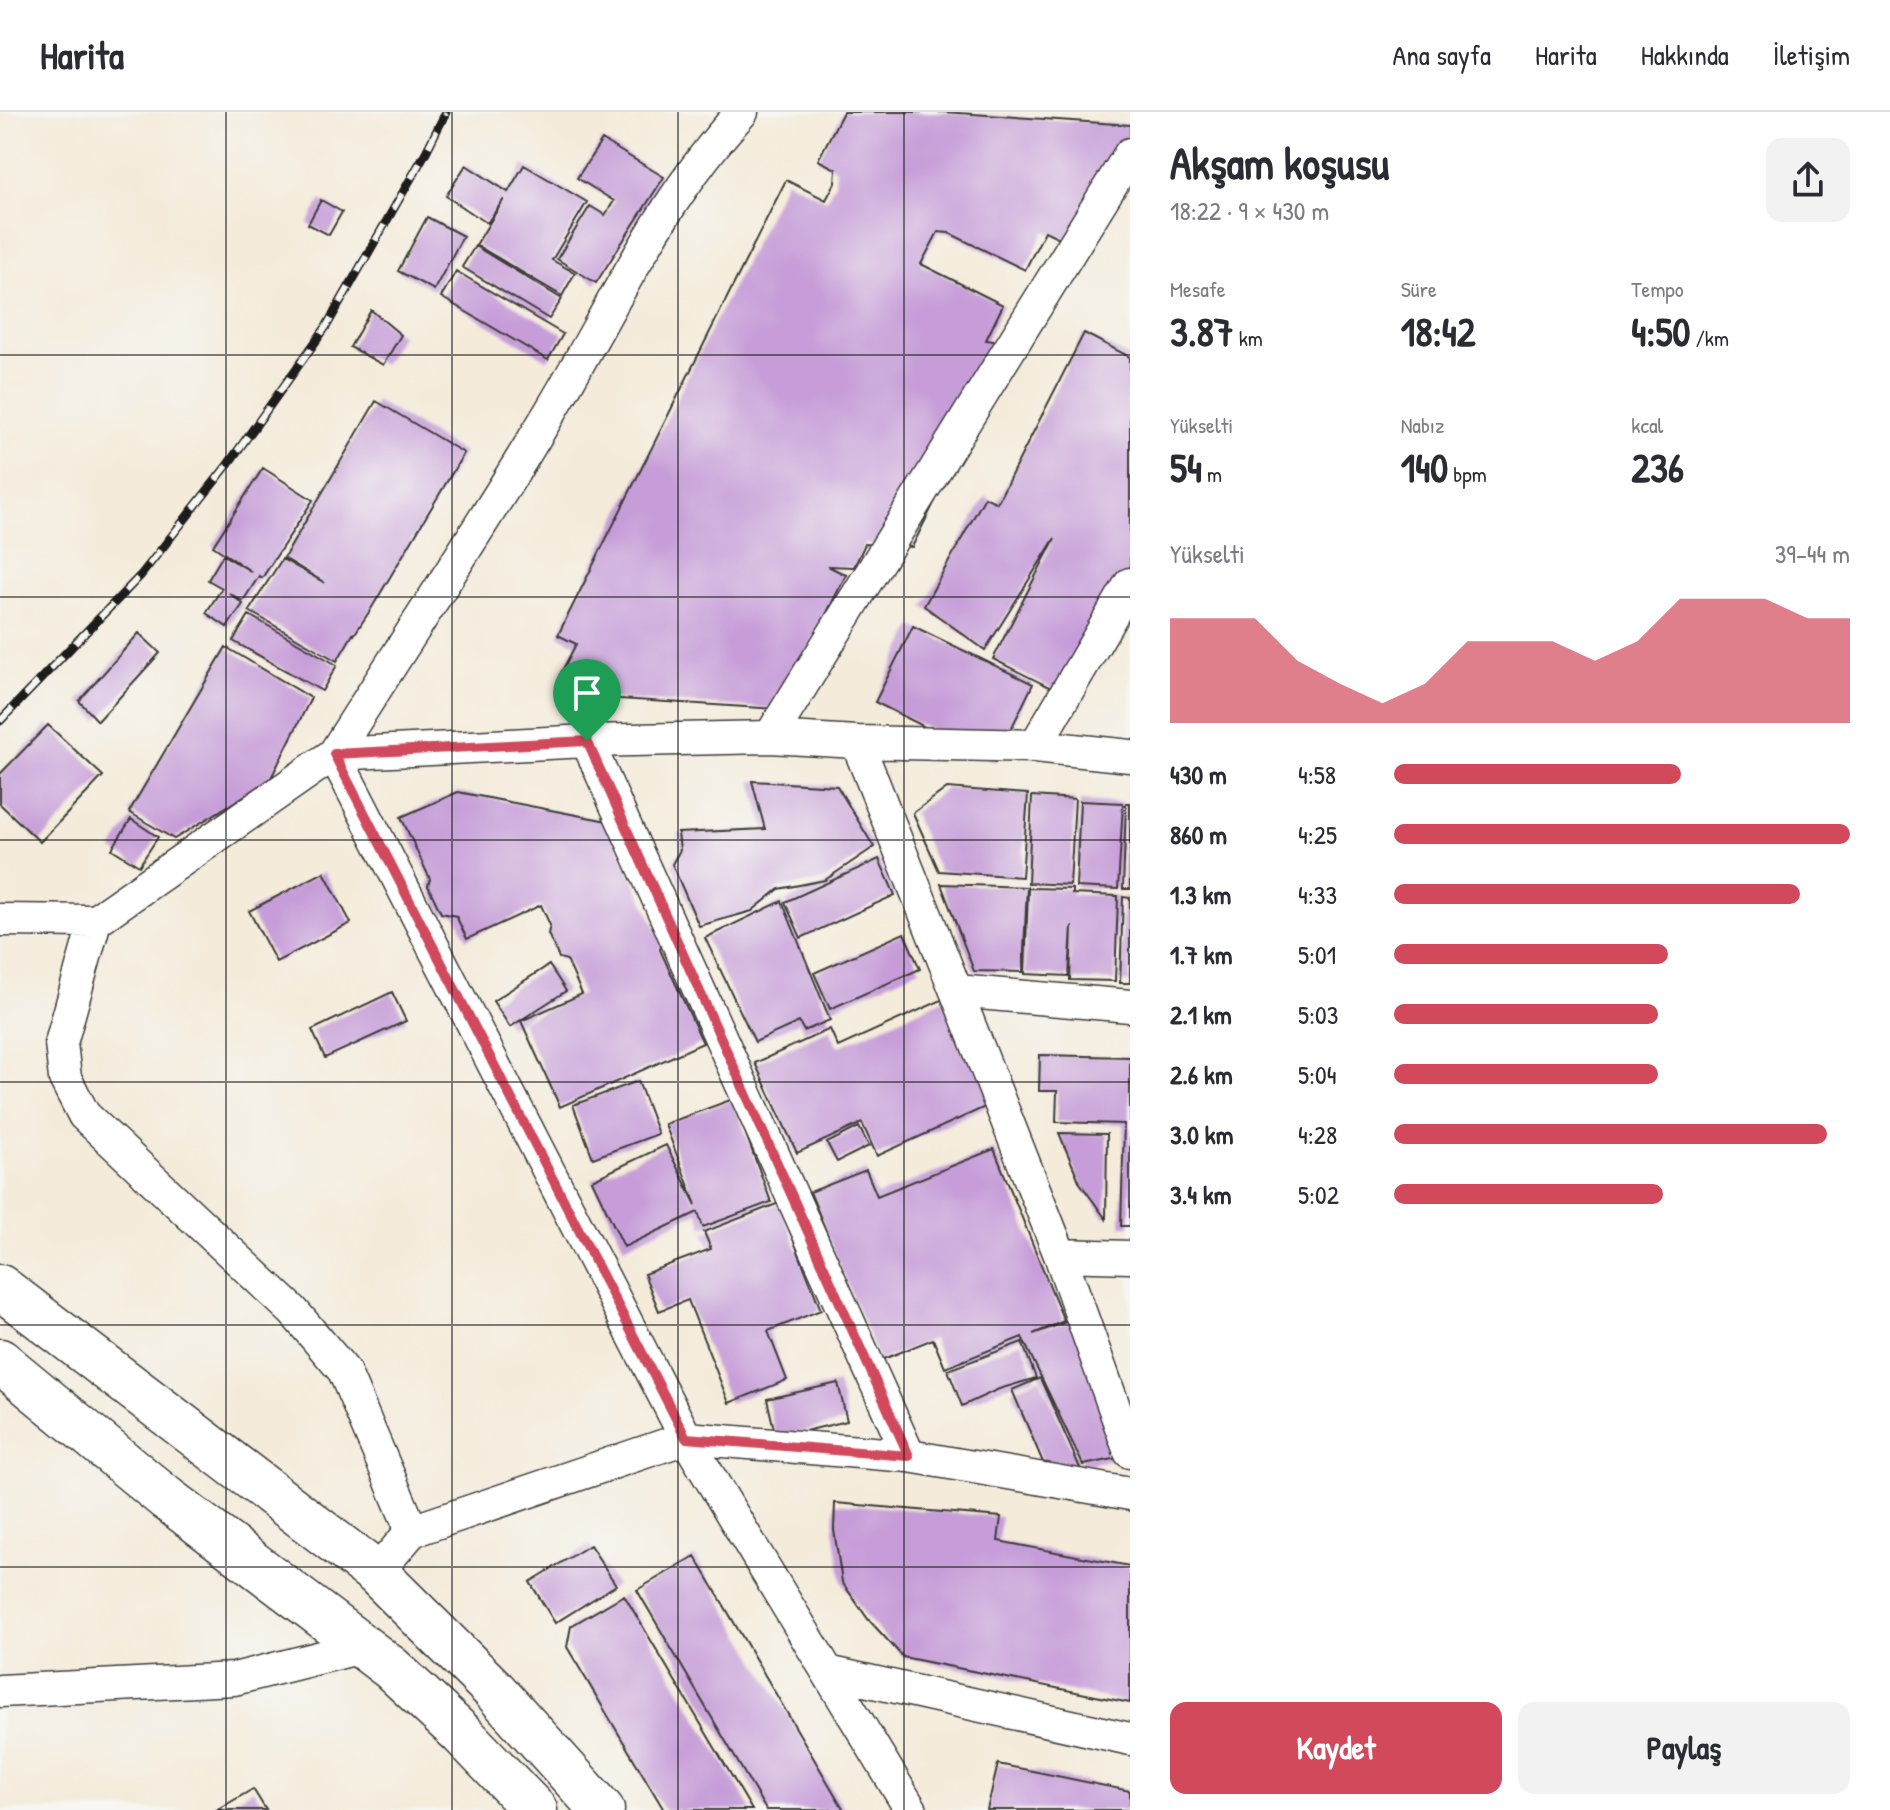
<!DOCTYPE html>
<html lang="tr">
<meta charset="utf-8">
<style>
:root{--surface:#fff;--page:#f2f2f3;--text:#2b2b33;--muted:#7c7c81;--line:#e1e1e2;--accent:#d1495b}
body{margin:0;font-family:"Patrick Hand",sans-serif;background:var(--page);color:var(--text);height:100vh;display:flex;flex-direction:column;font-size:30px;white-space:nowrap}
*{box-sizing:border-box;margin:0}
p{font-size:26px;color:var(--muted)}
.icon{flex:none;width:44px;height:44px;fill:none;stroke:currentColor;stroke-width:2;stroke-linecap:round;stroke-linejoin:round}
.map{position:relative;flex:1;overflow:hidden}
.sheet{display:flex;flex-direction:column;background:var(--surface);width:760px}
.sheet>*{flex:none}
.pin{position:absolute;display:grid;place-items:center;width:68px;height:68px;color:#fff;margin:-82px -34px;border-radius:50% 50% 50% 0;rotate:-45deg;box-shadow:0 0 8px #0007}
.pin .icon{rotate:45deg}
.round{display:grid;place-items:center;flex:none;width:84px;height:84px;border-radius:16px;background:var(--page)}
.head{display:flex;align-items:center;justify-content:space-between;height:136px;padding:0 40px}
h1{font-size:44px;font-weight:700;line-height:60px}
.metrics{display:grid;grid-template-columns:repeat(3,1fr);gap:12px;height:136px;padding:8px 40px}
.metrics div{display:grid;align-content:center}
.metrics b{font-size:40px;font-weight:700}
.metrics small{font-size:22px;font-weight:400}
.metrics p{font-size:22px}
.chart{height:224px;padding:16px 40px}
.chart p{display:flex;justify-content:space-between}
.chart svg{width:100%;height:144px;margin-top:8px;fill:var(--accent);opacity:.7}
.primary-button{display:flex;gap:16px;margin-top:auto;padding:16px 40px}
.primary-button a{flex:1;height:92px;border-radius:16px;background:var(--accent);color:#fff;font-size:32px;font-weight:700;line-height:92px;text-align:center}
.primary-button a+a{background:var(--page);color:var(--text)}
ul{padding:0 40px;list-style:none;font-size:26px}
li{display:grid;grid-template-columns:128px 96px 1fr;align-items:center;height:60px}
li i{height:20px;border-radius:10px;background:var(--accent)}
header{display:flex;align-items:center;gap:48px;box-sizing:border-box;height:112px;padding:0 40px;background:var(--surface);border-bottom:2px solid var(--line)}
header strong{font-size:38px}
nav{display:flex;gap:44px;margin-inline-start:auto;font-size:28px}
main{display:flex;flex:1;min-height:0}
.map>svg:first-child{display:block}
</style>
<header>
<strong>Harita</strong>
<nav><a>Ana sayfa</a><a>Harita</a><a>Hakkında</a><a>İletişim</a></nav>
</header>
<main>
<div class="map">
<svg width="1130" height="1698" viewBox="0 0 1130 1698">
<rect width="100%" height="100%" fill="#f6f6f2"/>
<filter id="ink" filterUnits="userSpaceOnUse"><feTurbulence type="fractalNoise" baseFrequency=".0125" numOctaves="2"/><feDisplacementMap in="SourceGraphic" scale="16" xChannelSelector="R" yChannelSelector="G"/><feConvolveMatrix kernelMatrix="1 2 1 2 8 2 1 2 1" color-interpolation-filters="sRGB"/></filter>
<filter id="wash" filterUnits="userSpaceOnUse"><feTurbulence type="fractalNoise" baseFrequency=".006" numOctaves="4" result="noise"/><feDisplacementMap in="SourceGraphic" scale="32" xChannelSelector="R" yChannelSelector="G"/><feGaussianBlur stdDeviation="1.8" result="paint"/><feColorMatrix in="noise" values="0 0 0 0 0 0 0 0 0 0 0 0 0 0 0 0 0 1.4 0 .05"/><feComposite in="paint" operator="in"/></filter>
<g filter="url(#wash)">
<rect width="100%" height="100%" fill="#f4ebda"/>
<g id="blocks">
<path fill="#c69dd8" d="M 843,0 L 944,0 L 1130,13 L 1130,41 L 1082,137 L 1045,119 L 1025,158 L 949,121 L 938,120 L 921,152 L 1003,193 L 986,228 L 1001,230 L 1012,235 L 912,435 L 865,432 L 854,455 L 828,454 L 846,463 L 778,597 L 604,586 L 560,563 L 576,532 L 558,523 L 786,68 L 826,88 L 835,71 L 836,57 L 818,48 Z
M 602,28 L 664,65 L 596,171 L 557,147 L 590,94 L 605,103 L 614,89 L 577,66 Z
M 466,53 L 508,80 L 524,53 L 587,90 L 552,148 L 575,161 L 562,184 L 476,133 L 504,87 L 487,111 L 446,84 Z
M 321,88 L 342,100 L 329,123 L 308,112 Z
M 427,105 L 463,124 L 434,178 L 398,159 Z
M 475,134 L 562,187 L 549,207 L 462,155 Z
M 456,159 L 563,222 L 548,248 L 441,185 Z
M 371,198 L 401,223 L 383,253 L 350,235 Z
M 1084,221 L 1130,245 L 1130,461 L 1067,584 L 993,547 L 1055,426 L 985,538 L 924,494 L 985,385 L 997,391 Z
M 376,289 L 464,341 L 371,497 L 354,523 L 353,522 L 337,549 L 249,499 L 282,447 L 325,471 L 284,446 Z
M 263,356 L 313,388 L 262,466 L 259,464 L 243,489 L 229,481 L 243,492 L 227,515 L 206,501 L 222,476 L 208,468 L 223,443 L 252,460 L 213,434 Z
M 249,503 L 337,553 L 322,579 L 233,529 Z
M 913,514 L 1033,572 L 995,650 L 875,590 Z
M 139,521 L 160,541 L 98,609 L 79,589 Z
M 226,535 L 311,586 L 270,668 L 174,727 L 129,700 Z
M 48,613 L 103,664 L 40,730 L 0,692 L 0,662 Z
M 752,669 L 837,674 L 874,735 L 825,768 L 779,777 L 752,799 L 699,814 L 672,752 L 680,738 L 678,721 L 765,717 Z
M 947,676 L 1028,682 L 1022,765 L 939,759 L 913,701 Z
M 458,680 L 607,709 L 662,829 L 660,838 L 703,931 L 560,995 L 521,909 L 582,882 L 567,848 L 559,846 L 548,822 L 550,813 L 541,793 L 467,827 L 456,804 L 441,801 L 428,774 L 430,767 L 401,705 Z
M 1032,684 L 1075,687 L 1070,773 L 1028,771 Z
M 1080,689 L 1123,691 L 1118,777 L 1076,775 Z
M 1126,691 L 1130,691 L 1130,777 L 1123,777 Z
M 131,707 L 158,725 L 139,754 L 112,737 Z
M 879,747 L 895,783 L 801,826 L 785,790 Z
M 324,760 L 351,811 L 276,850 L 249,799 Z
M 941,772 L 1027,775 L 1023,860 L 974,859 Z
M 1028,776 L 1072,777 L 1072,782 L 1118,784 L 1115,869 L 1070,868 L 1072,814 L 1069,864 L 1025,862 Z
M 1123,785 L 1130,786 L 1130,871 L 1120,871 Z
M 782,789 L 830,908 L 804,919 L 799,910 L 755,930 L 705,826 Z
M 904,821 L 920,857 L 830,897 L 814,861 Z
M 549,853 L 566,879 L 510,915 L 493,889 Z
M 392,880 L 406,909 L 325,946 L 312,918 Z
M 946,886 L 994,991 L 877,1044 L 862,1011 L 797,1041 L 755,951 L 830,917 L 838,935 Z
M 1040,943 L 1130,945 L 1130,1114 L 1121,1114 L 1124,1012 L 1056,1010 L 1057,979 L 1039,979 Z
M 638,969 L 658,1022 L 593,1046 L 573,993 Z
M 733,987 L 771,1090 L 703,1115 L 698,1100 L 624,1135 L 592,1068 L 666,1033 L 696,1093 L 665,1012 Z
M 859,1015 L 869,1034 L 837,1050 L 827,1031 Z
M 1059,1021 L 1107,1022 L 1106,1107 L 1080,1071 Z
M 994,1037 L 1064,1209 L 1033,1222 L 1080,1205 L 1129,1344 L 1083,1353 L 1022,1225 L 945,1256 L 933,1227 L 879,1249 L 810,1080 L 866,1058 L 877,1084 Z
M 779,1091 L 821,1198 L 768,1219 L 787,1268 L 729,1291 L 688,1188 L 659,1199 L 644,1162 L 711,1137 L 704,1120 Z
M 1022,1230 L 1036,1266 L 999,1277 L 962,1294 L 948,1258 Z
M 1040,1266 L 1081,1358 L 1045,1355 L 1012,1278 Z
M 838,1271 L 847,1309 L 776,1326 L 767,1287 Z
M 835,1391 L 1001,1405 L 998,1429 L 1130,1454 L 1130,1591 L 903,1545 L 868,1507 L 842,1470 L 834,1418 Z
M 590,1433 L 616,1473 L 555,1511 L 530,1470 Z
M 695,1444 L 844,1698 L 766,1698 L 637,1478 Z
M 624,1483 L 752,1698 L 664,1698 L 567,1535 L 571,1514 Z
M 998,1652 L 1130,1679 L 1130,1698 L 987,1698 Z
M 253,1677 L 266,1698 L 217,1698 Z"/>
</g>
</g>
<g filter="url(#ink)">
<use href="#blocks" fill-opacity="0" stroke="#3c3b38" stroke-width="2"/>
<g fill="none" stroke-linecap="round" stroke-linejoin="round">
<g stroke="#3c3b38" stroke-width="35">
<path id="minor" d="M 770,625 L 1130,42
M 587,629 L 909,1344
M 857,630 L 1035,634 L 1130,644
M 1035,634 L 1130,472
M 0,808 L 95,809
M 956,879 L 1060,1143 L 1130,1340
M 1060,1143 L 1130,1145
M 686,1326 L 909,1344 L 1130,1382
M 686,1326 L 911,1698
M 412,1419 L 344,1259 L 293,1199 L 84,1003 L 65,966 L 61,931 L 95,809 L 334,642 L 587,629 L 770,625 L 857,630 L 956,879 L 1130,894
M 376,1461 L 412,1419 L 686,1326 L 334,642 C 408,525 485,410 555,292 C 614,192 663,85 742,0
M 828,1560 L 1130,1627
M 0,1579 L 234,1567 L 362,1535"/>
</g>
<g stroke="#3c3b38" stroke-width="47">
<path id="secondary" d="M 0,1175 L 376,1461 L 494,1578 L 602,1698
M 0,1249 L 166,1386 L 391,1556 L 462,1622 L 535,1698"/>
</g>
<use href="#minor" stroke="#fff" stroke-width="32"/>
<use href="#secondary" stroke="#fff" stroke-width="44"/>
<g stroke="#1c1c1c" stroke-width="9">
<path id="rail" d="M 0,609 L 141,463 L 226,355 L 326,215 L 426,40 L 446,0"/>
</g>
<use href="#rail" stroke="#f6f6f2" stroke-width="6" stroke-dasharray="18" stroke-linecap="butt"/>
</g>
</g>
<g fill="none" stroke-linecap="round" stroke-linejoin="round" filter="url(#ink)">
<g stroke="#fff" stroke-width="16">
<path id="route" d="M 587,629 L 909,1344 L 686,1326 L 334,642 Z"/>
</g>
<use href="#route" stroke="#d1495b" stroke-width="10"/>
</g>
<path fill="none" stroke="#1c1c1c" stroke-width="2" stroke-opacity="0.55" d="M 226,0 L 226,1698M 452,0 L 452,1698M 678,0 L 678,1698M 904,0 L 904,1698M 0,243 L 1130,243M 0,485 L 1130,485M 0,728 L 1130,728M 0,970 L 1130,970M 0,1213 L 1130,1213M 0,1455 L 1130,1455"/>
</svg>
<div class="pin" style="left:587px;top:629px;background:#1e9e55"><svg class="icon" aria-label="arrive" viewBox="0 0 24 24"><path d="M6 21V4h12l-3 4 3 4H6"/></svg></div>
</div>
<section class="sheet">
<div class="head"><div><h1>Akşam koşusu</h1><p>18:22 · 9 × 430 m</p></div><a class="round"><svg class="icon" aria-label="share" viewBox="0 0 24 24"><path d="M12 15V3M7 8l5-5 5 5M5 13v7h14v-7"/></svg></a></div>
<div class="metrics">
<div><p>Mesafe</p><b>3.87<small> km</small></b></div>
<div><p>Süre</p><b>18:42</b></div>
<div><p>Tempo</p><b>4:50<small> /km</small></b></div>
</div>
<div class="metrics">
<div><p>Yükselti</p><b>54<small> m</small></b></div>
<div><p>Nabız</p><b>140<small> bpm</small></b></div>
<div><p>kcal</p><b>236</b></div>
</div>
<div class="chart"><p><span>Yükselti</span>39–44 m</p>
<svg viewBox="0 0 160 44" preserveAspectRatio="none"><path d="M0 44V12L10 12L20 12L30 25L40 32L50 38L60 32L70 19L80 19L90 19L100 25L110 19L120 6L130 6L140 6L150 12L160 12V44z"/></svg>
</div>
<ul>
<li><b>430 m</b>4:58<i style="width:63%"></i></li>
<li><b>860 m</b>4:25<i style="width:100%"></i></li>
<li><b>1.3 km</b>4:33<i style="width:89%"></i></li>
<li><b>1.7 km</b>5:01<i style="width:60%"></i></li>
<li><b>2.1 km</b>5:03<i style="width:58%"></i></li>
<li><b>2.6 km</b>5:04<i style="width:58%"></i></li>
<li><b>3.0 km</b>4:28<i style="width:95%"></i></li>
<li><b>3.4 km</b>5:02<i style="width:59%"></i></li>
</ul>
<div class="primary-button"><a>Kaydet</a><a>Paylaş</a></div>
</section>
</main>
